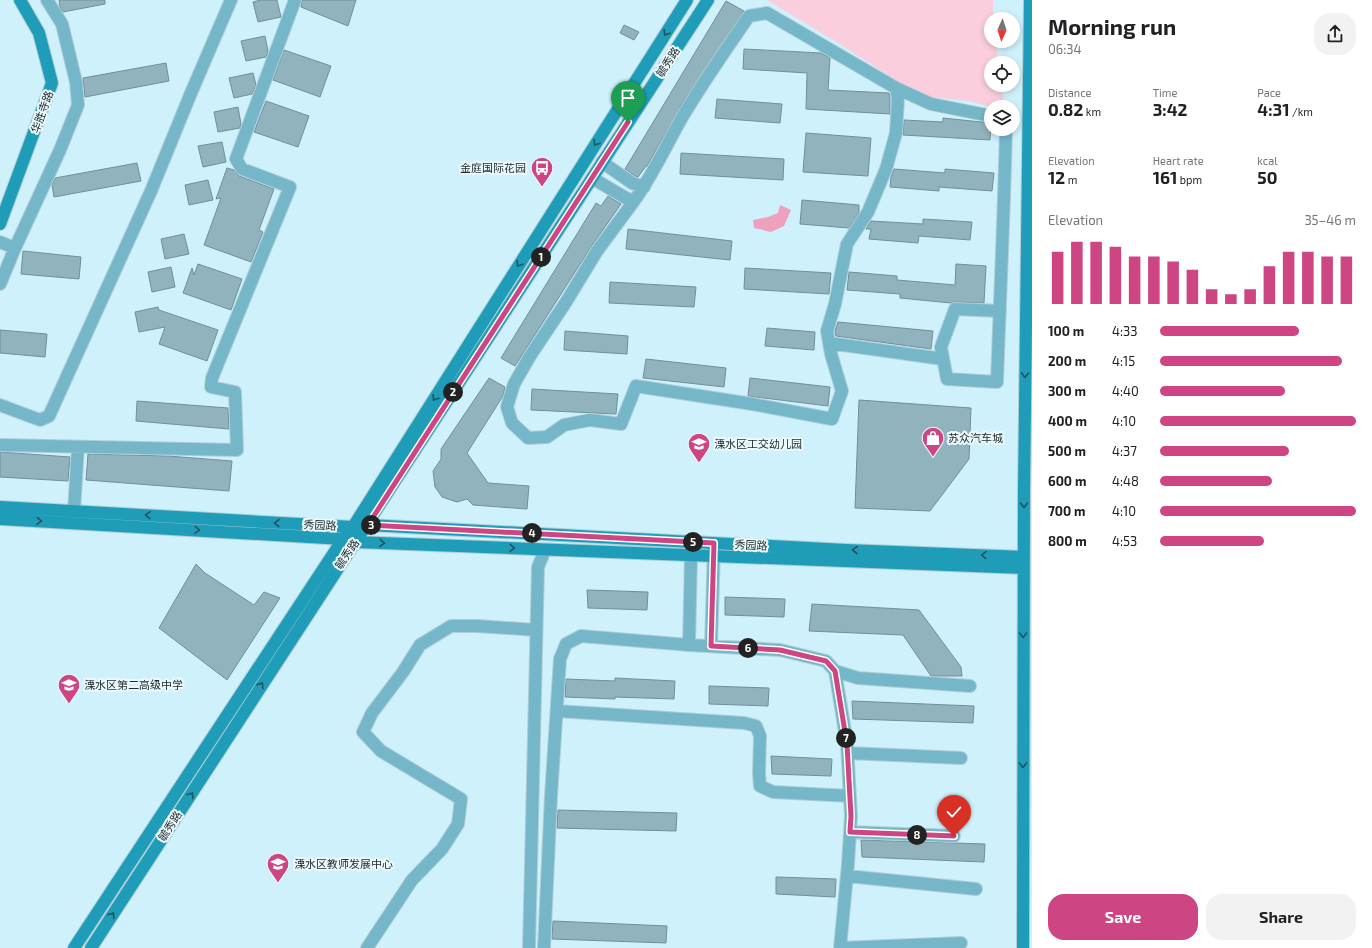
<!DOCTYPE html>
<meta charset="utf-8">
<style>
:root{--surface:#fff;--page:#f2f2f2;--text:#202124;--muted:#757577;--accent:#cd4582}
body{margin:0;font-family:"Exo 2","Noto Sans SC",sans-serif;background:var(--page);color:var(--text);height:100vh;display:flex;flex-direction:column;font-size:15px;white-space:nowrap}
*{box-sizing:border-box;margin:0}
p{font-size:13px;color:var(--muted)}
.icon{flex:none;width:22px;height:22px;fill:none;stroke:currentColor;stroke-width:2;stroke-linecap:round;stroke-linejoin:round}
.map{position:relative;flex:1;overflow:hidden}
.side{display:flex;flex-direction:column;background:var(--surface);width:340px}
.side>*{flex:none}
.needle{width:26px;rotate:183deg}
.fabs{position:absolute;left:984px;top:12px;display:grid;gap:8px}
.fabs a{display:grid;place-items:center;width:36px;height:36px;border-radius:50%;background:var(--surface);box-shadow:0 2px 6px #0003;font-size:20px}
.pin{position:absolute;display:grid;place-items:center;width:34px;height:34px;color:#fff;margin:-41px -17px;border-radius:50% 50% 50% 0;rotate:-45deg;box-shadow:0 0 4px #0007}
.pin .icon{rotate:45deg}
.km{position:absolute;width:20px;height:20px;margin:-10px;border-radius:50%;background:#222;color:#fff;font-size:11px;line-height:20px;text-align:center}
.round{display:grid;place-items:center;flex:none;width:42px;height:42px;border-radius:16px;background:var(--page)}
.overview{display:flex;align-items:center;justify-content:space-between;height:68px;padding:0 16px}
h1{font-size:22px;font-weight:700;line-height:30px}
.stats{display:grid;grid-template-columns:repeat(3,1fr);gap:6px;height:68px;padding:4px 16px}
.stats div{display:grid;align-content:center}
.stats b{font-size:17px;font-weight:700}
.stats small{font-size:11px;font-weight:400}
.stats p{font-size:11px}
.chart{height:112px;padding:8px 16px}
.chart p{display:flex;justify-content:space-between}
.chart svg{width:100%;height:72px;margin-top:4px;stroke:var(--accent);stroke-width:6}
.button{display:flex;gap:8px;margin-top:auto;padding:8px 16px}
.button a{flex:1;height:46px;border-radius:16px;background:var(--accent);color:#fff;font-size:16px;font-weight:700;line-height:46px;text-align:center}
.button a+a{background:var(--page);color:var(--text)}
ul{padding:0 16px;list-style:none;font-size:13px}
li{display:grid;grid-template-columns:64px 48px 1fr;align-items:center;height:30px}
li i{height:10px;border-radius:5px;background:var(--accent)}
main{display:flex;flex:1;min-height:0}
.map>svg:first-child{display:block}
</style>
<main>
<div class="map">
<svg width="1032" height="948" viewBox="0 0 1032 948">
<rect width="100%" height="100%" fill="#cef1fb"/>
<path fill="#facedd" d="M 767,0 L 993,0 L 993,19 L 991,19 L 991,41 L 996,41 L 998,63 L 991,63 L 991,85 L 1001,85 L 1004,107 L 991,107 L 969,101 L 921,96 L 838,43 Z"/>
<path fill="#efa0bd" d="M 780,205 L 791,210 L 784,226 L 771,232 L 754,228 L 753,220 L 768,217 L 778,213 Z"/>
<path fill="#91b3bd" stroke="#6f9099" d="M 59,0 L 105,0 L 105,4 L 63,12 L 60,7 Z
M 260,0 L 277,0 L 281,17 L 258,22 L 253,2 Z
M 302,0 L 356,0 L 348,26 L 301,7 Z
M 726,1 L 744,11 L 682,104 L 647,166 L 646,166 L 638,177 L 635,176 L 625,169 Z
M 624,25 L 639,32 L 634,40 L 620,33 Z
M 265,36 L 268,51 L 266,57 L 246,61 L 241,41 Z
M 744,49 L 821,53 L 830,58 L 828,90 L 889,93 L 890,99 L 890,114 L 806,109 L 807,73 L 743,69 Z
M 284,50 L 331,66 L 320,97 L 273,80 Z
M 166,63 L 169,81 L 85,97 L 83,78 Z
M 253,73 L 256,85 L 252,94 L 234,98 L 229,78 Z
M 717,99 L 782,104 L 780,123 L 715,118 Z
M 266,101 L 309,116 L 298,147 L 254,132 Z
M 238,107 L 241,124 L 240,128 L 218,132 L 214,112 Z
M 943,118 L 991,123 L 990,140 L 903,135 L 904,120 L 943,122 Z
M 806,133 L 871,138 L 868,176 L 803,172 Z
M 222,142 L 226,162 L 203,167 L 198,146 Z
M 681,153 L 784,159 L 783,180 L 680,174 Z
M 137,163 L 141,181 L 54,197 L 52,185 L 55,178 Z
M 227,168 L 234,170 L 239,176 L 274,189 L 259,230 L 263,232 L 251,262 L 204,245 L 221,198 L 216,199 Z
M 894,169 L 945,173 L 945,169 L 994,173 L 992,191 L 939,187 L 939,191 L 890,187 L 891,177 Z
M 208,180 L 213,200 L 189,205 L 185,185 Z
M 608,196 L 621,204 L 591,247 L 515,366 L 501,358 L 596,203 L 601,206 Z
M 802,200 L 859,205 L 859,213 L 849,228 L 800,224 Z
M 923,219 L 972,222 L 970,240 L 919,236 L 918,243 L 869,239 L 871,229 L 866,229 L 871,221 L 923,224 Z
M 628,229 L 732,241 L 730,260 L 626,249 Z
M 184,234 L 189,254 L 165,259 L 161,239 Z
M 23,251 L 81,257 L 79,279 L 21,274 Z
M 198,264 L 242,279 L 231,310 L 183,293 L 192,268 L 194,275 Z
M 956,264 L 986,266 L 984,303 L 955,302 L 951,303 L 900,298 L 900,294 L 847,290 L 849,272 L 897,276 L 897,280 L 955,285 Z
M 171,267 L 175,287 L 152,292 L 148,272 Z
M 745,268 L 831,273 L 829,294 L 744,289 Z
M 610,282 L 696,287 L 694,307 L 609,303 Z
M 158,307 L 159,310 L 218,330 L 207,361 L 159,344 L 165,327 L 139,332 L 135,312 Z
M 838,322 L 933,331 L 931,349 L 836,336 L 835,331 Z
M 767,328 L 815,332 L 814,350 L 765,346 Z
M 0,330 L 47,334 L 45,357 L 0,353 Z
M 565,331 L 628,336 L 627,354 L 564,350 Z
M 646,359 L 726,368 L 724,387 L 643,378 Z
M 489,378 L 505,387 L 503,396 L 467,453 L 488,483 L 529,486 L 527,509 L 473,505 L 467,499 L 457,502 L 442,497 L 435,487 L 433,471 L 441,459 L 441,449 Z
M 750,378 L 830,387 L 828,406 L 748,396 Z
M 532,389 L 618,394 L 616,414 L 531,410 Z
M 859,400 L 971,408 L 969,459 L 930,511 L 855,508 Z
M 137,401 L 228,408 L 229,429 L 136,421 Z
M 0,452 L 70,457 L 68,481 L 0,477 Z
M 88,454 L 168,456 L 232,461 L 229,491 L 86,480 Z
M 196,564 L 205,573 L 254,605 L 264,592 L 280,598 L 227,680 L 159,628 Z
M 587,590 L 648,592 L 647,610 L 588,608 Z
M 725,597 L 785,599 L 784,617 L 725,615 Z
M 812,604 L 919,610 L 961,667 L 962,676 L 931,676 L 903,635 L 809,631 Z
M 615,678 L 675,681 L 674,699 L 615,697 L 615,699 L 565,697 L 566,679 L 615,681 Z
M 709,686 L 769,688 L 768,706 L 709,704 Z
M 852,701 L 974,706 L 973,723 L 853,719 Z
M 771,756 L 832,759 L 831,776 L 772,774 Z
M 558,810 L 677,813 L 676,831 L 557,828 Z
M 861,840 L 985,844 L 984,862 L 862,857 Z
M 776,877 L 836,879 L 835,897 L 776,894 Z
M 553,921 L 667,926 L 666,943 L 552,939 Z"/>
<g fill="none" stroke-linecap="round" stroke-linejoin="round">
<g stroke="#afced7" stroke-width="14">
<path id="street" d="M 896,88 L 931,104 L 991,116
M 602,162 L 632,183 L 644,187
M 592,178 L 626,198 L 634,201 L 597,251 L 566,302 L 530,356 L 514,384 L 507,407 L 512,423 L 528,438 L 547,437 L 564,425 L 590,420 L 621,424 L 636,386 L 752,404 L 832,419 L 842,391 L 831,354 L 827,331 L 835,304 L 847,244 L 868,212 L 886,169 L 896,133 L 898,99 L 896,88 L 767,13 L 749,16 C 725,51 701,85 680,121 C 665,148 652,176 634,201
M 0,242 L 15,248
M 0,284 L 15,248 L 60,150 L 78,105 L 76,82 L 62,24 L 47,0
M 1000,311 L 955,309 L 941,347 L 947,379 L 997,382 C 1000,297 1004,213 1006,129
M 829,343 L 943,359
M 0,405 L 40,420 L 49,416 L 151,191 L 191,93 L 231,0
M 0,445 L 237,450 L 235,392 L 211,387 L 212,378 L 290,187 L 242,169 L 236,159 L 295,0
M 72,522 L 74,511 L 78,447
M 689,645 L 691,555 L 693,542
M 711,646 L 714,546
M 835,671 L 858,678 L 970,686
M 557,711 L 744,723 L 756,726 L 760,736 L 759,773 L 760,786 L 773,792 L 850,796
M 848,753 L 961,758
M 850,832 L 954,836
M 847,876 L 976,889
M 367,948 L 412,880 L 442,849 L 458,824 L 461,799 L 381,751 L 363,732 L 372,713 L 403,672 L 420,645 L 451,626 L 477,626 L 536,630
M 529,948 L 538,567 L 545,550
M 544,948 L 551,796 L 560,659 L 566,644 L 581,636 L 689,645 L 780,650 L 826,661 L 835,671 L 847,744 L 851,816 L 848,864 L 840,948
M 840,948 L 961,943"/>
</g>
<g stroke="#afced7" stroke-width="14">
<path id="secondary" d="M 0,224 L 52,83 L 39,33 L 20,0
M 0,507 L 353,527 L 368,525 L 846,550 L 1023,557
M 0,519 L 343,539 L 355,542 L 1023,568
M 74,948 L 343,539 L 353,527 L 687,0
M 91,948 L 708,0
M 1023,948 L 1024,488 L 1030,0"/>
</g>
<use href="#street" stroke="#75b7c9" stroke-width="12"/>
<use href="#secondary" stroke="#1f9db8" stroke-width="12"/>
</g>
<defs><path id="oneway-chevron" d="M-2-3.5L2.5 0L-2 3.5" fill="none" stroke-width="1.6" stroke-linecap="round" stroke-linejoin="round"/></defs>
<g stroke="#205460">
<use href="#oneway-chevron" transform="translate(666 33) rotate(122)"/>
<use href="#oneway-chevron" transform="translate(596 143) rotate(122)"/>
<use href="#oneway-chevron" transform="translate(519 264) rotate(122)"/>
<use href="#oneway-chevron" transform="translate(1025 375) rotate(91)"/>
<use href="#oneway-chevron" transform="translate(435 398) rotate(122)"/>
<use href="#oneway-chevron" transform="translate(1024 505) rotate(90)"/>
<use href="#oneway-chevron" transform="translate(148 515) rotate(-177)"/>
<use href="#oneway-chevron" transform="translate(39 521) rotate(3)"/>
<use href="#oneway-chevron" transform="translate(277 523) rotate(-177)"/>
<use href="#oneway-chevron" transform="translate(197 530) rotate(3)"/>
<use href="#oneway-chevron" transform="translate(382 543) rotate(2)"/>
<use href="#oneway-chevron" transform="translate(512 548) rotate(2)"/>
<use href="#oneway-chevron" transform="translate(855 550) rotate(-178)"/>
<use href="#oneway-chevron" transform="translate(984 555) rotate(-178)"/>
<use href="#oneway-chevron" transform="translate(1023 635) rotate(90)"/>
<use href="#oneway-chevron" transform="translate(261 685) rotate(-57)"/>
<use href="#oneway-chevron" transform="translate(1023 765) rotate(90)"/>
<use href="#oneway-chevron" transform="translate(191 795) rotate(-57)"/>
<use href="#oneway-chevron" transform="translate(112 915) rotate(-57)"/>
</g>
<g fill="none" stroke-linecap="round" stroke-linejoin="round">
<g stroke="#fff" stroke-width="8">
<path id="route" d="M 628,122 L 368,525 L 714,543 L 711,646 L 780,650 L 826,661 L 835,671 L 847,744 L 851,816 L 850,832 L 954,836"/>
</g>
<use href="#route" stroke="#cd4582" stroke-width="5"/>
</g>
<defs>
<g id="bus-pin" transform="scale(1.15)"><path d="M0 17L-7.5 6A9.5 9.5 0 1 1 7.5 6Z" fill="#cd4582" stroke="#ecfafe"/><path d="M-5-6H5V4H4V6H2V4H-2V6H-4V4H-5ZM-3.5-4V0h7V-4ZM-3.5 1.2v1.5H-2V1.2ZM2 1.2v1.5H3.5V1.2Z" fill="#fff"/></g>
<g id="shop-pin" transform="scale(1.15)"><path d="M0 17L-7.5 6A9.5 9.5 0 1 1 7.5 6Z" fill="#cd4582" stroke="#ecfafe"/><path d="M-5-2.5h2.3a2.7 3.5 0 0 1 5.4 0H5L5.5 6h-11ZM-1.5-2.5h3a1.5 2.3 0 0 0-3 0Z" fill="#fff"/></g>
<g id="school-pin" transform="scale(1.15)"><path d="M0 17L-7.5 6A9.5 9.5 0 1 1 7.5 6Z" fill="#cd4582" stroke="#ecfafe"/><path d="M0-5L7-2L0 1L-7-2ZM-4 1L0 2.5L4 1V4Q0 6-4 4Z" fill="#fff"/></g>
<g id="university-pin" transform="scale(1.15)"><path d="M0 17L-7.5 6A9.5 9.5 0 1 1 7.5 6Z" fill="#cd4582" stroke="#ecfafe"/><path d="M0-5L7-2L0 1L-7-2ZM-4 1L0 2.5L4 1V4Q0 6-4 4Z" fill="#fff"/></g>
</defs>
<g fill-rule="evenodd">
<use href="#bus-pin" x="542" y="168"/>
<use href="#shop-pin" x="933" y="438"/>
<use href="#school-pin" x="699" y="444"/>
<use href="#school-pin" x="69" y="685"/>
<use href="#university-pin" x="278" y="864"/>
</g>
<g text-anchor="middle" stroke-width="4" stroke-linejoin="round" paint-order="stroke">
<g font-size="11" fill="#202d31" stroke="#ecfafe">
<text transform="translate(668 62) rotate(-57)" y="4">毓秀路</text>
<text transform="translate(42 112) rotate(-70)" y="4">华胜寺路</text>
<text transform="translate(320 525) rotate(3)" y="4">秀园路</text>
<text transform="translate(751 545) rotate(3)" y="4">秀园路</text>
<text transform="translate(347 554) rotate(-56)" y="4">毓秀路</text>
<text transform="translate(170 826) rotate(-57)" y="4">毓秀路</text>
</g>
<g font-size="11" fill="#202d31" stroke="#ecfafe" text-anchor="start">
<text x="526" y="172" text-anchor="end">金庭国际花园</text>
<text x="948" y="442">苏众汽车城</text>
<text x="714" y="448">溧水区工交幼儿园</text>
<text x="84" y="689">溧水区第二高级中学</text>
<text x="294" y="868">溧水区教师发展中心</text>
</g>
</g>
</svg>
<div class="fabs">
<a><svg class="needle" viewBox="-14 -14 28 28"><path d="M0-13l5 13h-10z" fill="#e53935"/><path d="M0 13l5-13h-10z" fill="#757577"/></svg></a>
<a><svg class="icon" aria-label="locate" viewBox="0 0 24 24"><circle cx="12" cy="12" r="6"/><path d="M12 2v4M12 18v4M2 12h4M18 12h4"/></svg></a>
<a><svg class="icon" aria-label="layers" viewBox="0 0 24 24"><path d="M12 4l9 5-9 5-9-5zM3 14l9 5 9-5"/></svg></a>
</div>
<div class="pin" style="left:628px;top:122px;background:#1e9e55"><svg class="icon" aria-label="arrive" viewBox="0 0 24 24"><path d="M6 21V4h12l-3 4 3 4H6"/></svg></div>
<div class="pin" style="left:954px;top:836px;background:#d93025"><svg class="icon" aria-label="check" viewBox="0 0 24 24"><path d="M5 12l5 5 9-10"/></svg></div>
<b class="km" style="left:541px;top:257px">1</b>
<b class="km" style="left:453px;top:392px">2</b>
<b class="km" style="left:371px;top:525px">3</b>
<b class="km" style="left:532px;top:533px">4</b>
<b class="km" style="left:693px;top:542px">5</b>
<b class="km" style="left:748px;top:648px">6</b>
<b class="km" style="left:846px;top:738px">7</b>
<b class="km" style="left:917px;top:835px">8</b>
</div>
<section class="side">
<div class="overview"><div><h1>Morning run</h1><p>06:34</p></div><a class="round"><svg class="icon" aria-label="share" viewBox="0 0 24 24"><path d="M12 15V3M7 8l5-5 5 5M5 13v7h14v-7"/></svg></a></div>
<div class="stats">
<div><p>Distance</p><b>0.82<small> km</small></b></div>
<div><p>Time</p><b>3:42</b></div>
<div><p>Pace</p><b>4:31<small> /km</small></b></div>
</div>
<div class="stats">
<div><p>Elevation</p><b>12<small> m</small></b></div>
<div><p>Heart rate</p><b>161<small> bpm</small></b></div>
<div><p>kcal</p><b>50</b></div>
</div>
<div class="chart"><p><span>Elevation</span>35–46 m</p>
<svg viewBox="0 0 160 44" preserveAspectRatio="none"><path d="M5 44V12M15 44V6M25 44V6M35 44V9M45 44V15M55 44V15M65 44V18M75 44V23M85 44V35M95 44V38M105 44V35M115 44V21M125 44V12M135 44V12M145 44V15M155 44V15"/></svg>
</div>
<ul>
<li><b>100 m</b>4:33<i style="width:71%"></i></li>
<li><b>200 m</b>4:15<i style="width:93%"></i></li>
<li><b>300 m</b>4:40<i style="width:64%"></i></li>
<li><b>400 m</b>4:10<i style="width:100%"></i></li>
<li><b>500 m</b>4:37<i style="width:66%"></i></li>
<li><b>600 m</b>4:48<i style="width:57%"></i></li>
<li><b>700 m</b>4:10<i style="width:100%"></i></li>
<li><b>800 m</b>4:53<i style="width:53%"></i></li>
</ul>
<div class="button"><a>Save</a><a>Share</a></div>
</section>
</main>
